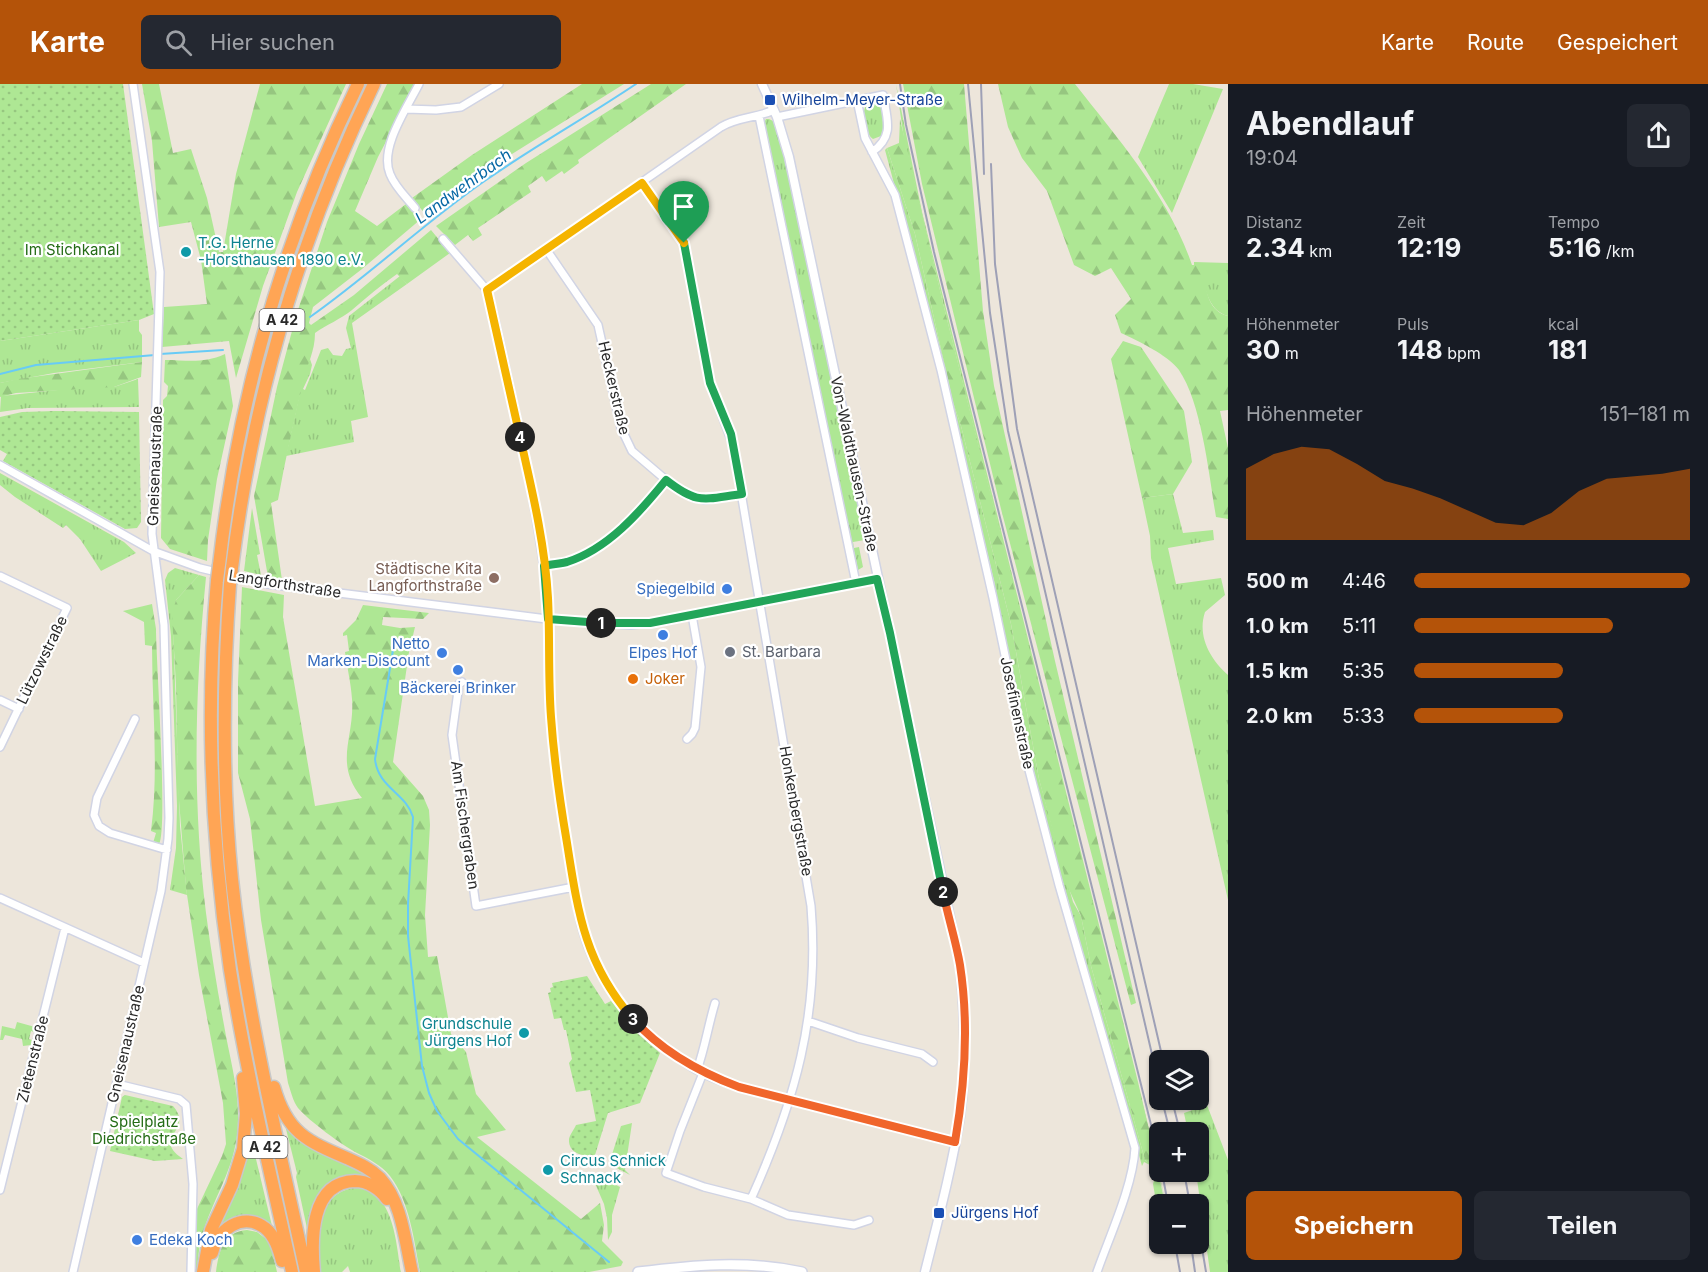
<!DOCTYPE html>
<html lang="de">
<meta charset="utf-8">
<style>
:root{--surface:#171b24;--page:#242831;--text:#f1f3f6;--muted:#9ea1a6;--accent:#b45309}
body{margin:0;font-family:Inter,sans-serif;background:var(--page);color:var(--text);height:100vh;display:flex;flex-direction:column;font-size:22px;white-space:nowrap}
*{box-sizing:border-box;margin:0}
p{font-size:20px;color:var(--muted)}
.icon{flex:none;width:33px;height:33px;fill:none;stroke:currentColor;stroke-width:2;stroke-linecap:round;stroke-linejoin:round}
.map{position:relative;flex:1;overflow:hidden}
.drawer{display:flex;flex-direction:column;background:var(--surface);width:480px}
.drawer>*{flex:none}
.tools{position:absolute;left:1149px;top:966px;display:grid;gap:12px}
.tools a{display:grid;place-items:center;width:60px;height:60px;border-radius:9px;background:var(--surface);box-shadow:0 2px 4px #0004;font-size:30px}
.pin{position:absolute;display:grid;place-items:center;width:51px;height:51px;color:#fff;margin:-62px -26px;border-radius:50% 50% 50% 0;rotate:-45deg;box-shadow:0 0 6px #0007}
.pin .icon{rotate:45deg}
.km{position:absolute;width:30px;height:30px;margin:-15px;border-radius:50%;background:#222;color:#fff;font-size:16px;line-height:30px;text-align:center}
.round{display:grid;place-items:center;flex:none;width:63px;height:63px;border-radius:9px;background:var(--page)}
.overview{display:flex;align-items:center;justify-content:space-between;height:102px;padding:0 18px}
h1{font-size:33px;font-weight:700;line-height:45px}
.figures{display:grid;grid-template-columns:repeat(3,1fr);gap:9px;height:102px;padding:6px 18px}
.figures div{display:grid;align-content:center}
.figures b{font-size:26px;font-weight:700}
.figures small{font-size:16px;font-weight:400}
.figures p{font-size:16px}
.chart{height:168px;padding:12px 18px}
.chart p{display:flex;justify-content:space-between}
.chart svg{width:100%;height:108px;margin-top:6px;fill:var(--accent);opacity:.7}
.button{display:flex;gap:12px;margin-top:auto;padding:12px 18px}
.button a{flex:1;height:69px;border-radius:9px;background:var(--accent);color:#fff;font-size:24px;font-weight:700;line-height:69px;text-align:center}
.button a+a{background:var(--page);color:var(--text)}
ul{padding:0 18px;list-style:none;font-size:20px}
li{display:grid;grid-template-columns:96px 72px 1fr;align-items:center;height:45px}
li i{height:15px;border-radius:8px;background:var(--accent)}
header{display:flex;align-items:center;gap:36px;box-sizing:border-box;height:84px;padding:0 30px;background:var(--accent);color:#fff}
header strong{font-size:28px}
nav{display:flex;gap:33px;margin-inline-start:auto;font-size:21px}
.search{width:420px;height:54px;background:var(--page);display:flex;align-items:center;gap:15px;box-sizing:border-box;padding:0 21px;border-radius:9px;color:var(--muted);font-size:22px}
main{display:flex;flex:1;min-height:0}
.map>svg:first-child{display:block}
</style>
<header>
<strong>Karte</strong>
<div class="search"><svg class="icon" aria-label="search" viewBox="0 0 24 24"><circle cx="10" cy="10" r="6"/><path d="M15 15l6 6"/></svg>Hier suchen</div>
<nav><a>Karte</a><a>Route</a><a>Gespeichert</a></nav>
</header>
<main>
<div class="map">
<svg width="1228" height="1188" viewBox="0 0 1228 1188">
<defs>
<pattern id="grass-tufts" width="24" height="20" patternUnits="userSpaceOnUse" patternTransform="scale(1.5)"><rect width="24" height="20" fill="#aee794"/><path d="M3 7l-1-3M5 7V3M7 7l1-3M15 17l-1-3M17 17v-4M19 17l1-3" fill="none" stroke="#96c680"/></pattern>
<pattern id="forest-firs" width="22" height="20" patternUnits="userSpaceOnUse" patternTransform="scale(1.5)"><rect width="22" height="20" fill="#aee794"/><path d="M5 1l3.5 6h-7zM16 11l3.5 6h-7z" fill="#96c680"/></pattern>
<pattern id="park-dots" width="8" height="8" patternUnits="userSpaceOnUse" patternTransform="scale(1.5)"><rect width="8" height="8" fill="#aee794"/><path d="M2 2h.1M6 6h.1" fill="none" stroke="#96c680" stroke-width="1.8" stroke-linecap="round"/></pattern>
</defs>
<rect width="100%" height="100%" fill="#ede6db"/>
<path fill="url(#grass-tufts)" d="M 896,0 L 922,128 L 1138,998 L 1166,1120 L 943,219 L 904,55 Z
M 1169,0 L 1193,0 L 1223,5 L 1172,129 L 1138,73 Z
M 875,16 L 881,19 L 884,46 L 881,52 L 873,55 C 864,48 860,30 867,20 Z
M 766,35 L 769,35 L 773,37 L 783,68 L 865,456 L 853,458 L 854,464 L 859,463 L 863,483 L 858,486 L 763,41 Z
M 887,64 L 915,150 L 953,318 L 961,342 L 1011,540 L 1039,695 L 1073,818 L 1081,832 L 1091,882 L 1145,1076 L 1152,1082 L 1144,1078 L 1142,1082 L 1096,914 L 1092,908 L 1093,904 L 1045,735 L 1027,657 L 996,510 L 994,508 L 995,501 L 985,459 L 982,457 L 983,451 L 941,275 L 885,66 Z
M 1194,178 L 1228,179 L 1228,232 C 1206,226 1205,200 1200,181 L 1194,181 Z
M 400,192 L 407,200 L 352,239 L 368,333 L 351,337 L 354,358 L 286,372 L 305,286 L 310,275 L 312,281 L 310,290 L 303,305 L 305,306 L 321,266 L 328,264 L 333,271 L 342,272 L 346,265 L 351,264 L 346,244 L 349,232 Z
M 139,236 L 139,247 L 142,251 L 142,278 L 54,289 L 0,299 L 0,257 Z
M 138,295 L 139,323 L 138,323 L 28,324 L 0,328 L 1,312 L 86,303 L 114,303 Z
M 0,389 L 124,458 L 136,469 L 101,487 L 80,455 L 66,441 L 63,444 L 15,413 L 0,401 Z
M 1173,410 L 1183,449 L 1213,446 L 1214,456 L 1168,464 L 1176,500 L 1221,494 L 1225,511 L 1205,528 C 1197,552 1210,575 1228,591 L 1228,816 L 1151,474 L 1150,452 L 1142,414 Z
M 252,424 L 260,470 L 257,471 L 261,491 L 244,487 Z
M 175,484 L 199,491 L 176,516 L 173,540 L 180,742 L 187,811 L 170,806 L 176,764 L 177,722 L 171,552 L 165,496 L 168,489 Z
M 17,938 L 35,943 L 34,948 L 31,947 L 29,955 L 32,956 L 31,961 L 23,962 L 22,955 L 5,951 L 3,956 L 0,956 L 2,942 L 15,945 Z
M 1207,1021 L 1228,1076 L 1228,1188 L 1210,1188 L 1196,1088 L 1198,1088 L 1198,1048 L 1188,1048 L 1184,1029 Z
M 632,1039 L 625,1086 L 630,1091 L 609,1080 L 621,1042 Z
M 289,1044 L 347,1077 L 382,1100 L 339,1098 L 308,1149 L 296,1093 L 297,1089 L 286,1045 Z
M 249,1046 L 272,1142 L 270,1144 L 267,1142 L 215,1146 Z
M 590,1088 L 620,1103 L 612,1131 L 612,1148 L 608,1156 L 607,1134 L 604,1120 Z
M 356,1103 C 394,1107 396,1158 401,1188 L 350,1188 L 348,1182 L 342,1188 L 321,1188 C 316,1153 313,1111 356,1103 Z"/>
<path fill="url(#forest-firs)" d="M 142,0 L 159,0 L 173,69 L 191,65 L 207,114 L 219,168 L 223,168 L 236,90 L 260,0 L 346,0 L 297,108 L 263,202 L 236,294 L 229,257 L 162,263 L 164,223 L 207,220 L 201,176 L 191,138 L 159,143 L 152,57 Z
M 387,0 L 416,0 L 378,73 L 355,127 L 377,142 L 406,120 L 421,135 L 362,185 L 313,223 L 309,239 L 311,241 L 354,211 L 431,146 L 450,169 L 407,200 L 397,190 C 381,201 367,213 352,226 C 341,235 326,241 315,249 C 315,268 307,280 303,298 C 294,337 285,376 278,416 L 271,419 L 282,496 L 268,493 L 254,412 L 277,303 L 296,232 L 327,138 L 359,60 Z
M 582,0 L 624,0 L 493,82 L 426,131 L 412,114 L 472,71 Z
M 651,0 L 686,0 L 578,76 L 579,79 L 564,90 L 562,87 L 546,98 L 542,92 L 528,102 L 531,108 L 478,144 L 482,151 L 473,157 L 468,151 L 455,161 L 436,142 L 526,79 Z
M 903,0 L 964,0 L 983,227 L 994,302 L 1055,577 L 1136,919 L 1131,921 L 1001,425 L 922,100 Z
M 998,0 L 1075,0 C 1119,56 1169,113 1192,181 L 1203,181 C 1206,201 1205,226 1228,232 L 1228,326 L 1220,327 L 1228,364 L 1228,435 L 1216,433 C 1209,392 1202,320 1179,286 C 1168,271 1138,257 1121,249 L 1115,231 L 1131,215 L 1111,184 L 1095,192 L 1074,181 L 1047,107 L 1022,74 L 1008,43 Z
M 900,35 L 943,219 L 1149,1045 L 1165,1120 L 1160,1120 L 1159,1135 L 1153,1100 L 1155,1093 L 1152,1082 L 1145,1076 L 1091,882 L 1081,832 L 1067,801 L 1039,695 L 1011,540 L 961,342 L 953,318 L 915,150 L 887,64 L 899,59 Z
M 1123,257 L 1141,263 L 1184,327 L 1192,378 L 1173,410 L 1142,414 L 1111,275 Z
M 225,270 L 233,322 L 217,395 L 208,456 L 207,477 L 170,465 L 161,454 L 163,316 L 167,312 L 168,302 L 164,298 L 165,276 C 187,276 203,280 225,270 Z
M 142,278 L 141,293 L 114,303 L 16,309 L 0,313 L 0,299 L 18,295 Z
M 199,491 L 206,493 C 195,605 192,717 206,829 C 211,867 217,904 224,941 C 229,971 238,1001 238,1031 C 239,1079 217,1105 203,1148 C 199,1161 198,1175 197,1188 L 194,1188 L 196,1127 L 222,1072 L 226,1060 L 223,1019 L 199,891 L 186,804 L 178,704 L 176,602 L 172,530 L 176,516 Z
M 242,503 L 284,511 L 283,533 L 315,722 L 362,714 C 333,679 355,653 352,615 C 351,599 347,583 345,568 L 349,567 L 347,551 L 343,552 L 343,549 L 356,536 L 363,521 L 429,529 L 423,535 L 383,533 L 382,541 L 400,544 L 415,543 L 409,568 L 393,678 L 423,712 L 429,726 L 430,741 L 425,831 L 428,873 L 437,872 L 451,950 L 466,968 L 476,1010 L 506,1046 L 477,1053 L 581,1135 L 600,1119 L 604,1141 L 602,1157 L 623,1178 L 621,1182 L 589,1188 L 420,1188 C 414,1157 410,1118 390,1092 C 381,1081 369,1075 357,1069 C 342,1061 309,1037 298,1024 C 293,1017 291,1008 288,999 L 261,836 L 250,735 L 238,689 L 238,598 Z
M 152,520 L 156,545 C 156,575 168,746 159,760 L 153,759 L 156,749 L 151,747 C 159,686 152,624 152,562 L 145,561 L 144,538 L 123,527 Z
M 247,1146 L 257,1148 L 270,1158 L 277,1188 L 216,1188 C 219,1167 223,1148 247,1146 Z"/>
<path fill="url(#park-dots)" d="M 0,0 L 123,0 L 154,230 L 139,236 L 0,257 Z
M 55,327 L 139,328 L 141,438 L 137,444 L 125,445 L 3,377 L 7,370 L 0,366 L 0,333 L 22,328 Z
M 587,892 L 605,920 L 611,917 L 637,949 L 660,969 L 640,1019 L 608,1029 L 595,1071 C 584,1073 568,1070 569,1055 C 570,1050 574,1046 576,1041 L 596,1037 L 590,1006 L 576,1008 L 569,979 L 572,975 L 566,946 L 564,946 L 561,934 L 554,935 L 548,909 L 551,908 L 550,904 L 553,903 L 552,899 Z
M 125,1011 L 173,1022 C 195,1047 150,1053 183,1075 L 155,1077 L 110,1067 L 122,1013 Z"/>
<g fill="none" stroke-linecap="round" stroke-linejoin="round">
<path stroke="#68cbf6" stroke-width="2" d="M 310,233 C 371,190 425,138 486,96 C 535,62 587,33 636,0
M 160,270 L 223,266
M 0,290 L 36,281 L 155,271
M 395,554 L 375,675 C 378,704 406,709 413,733 L 408,820 L 408,852 L 422,982 L 429,1009 L 437,1027 L 458,1055 L 609,1178"/>
<g stroke="#d1d4e4" stroke-width="10">
<path id="minor" d="M 857,16 L 865,54 L 895,111 L 941,286 L 993,514 L 1029,686 L 1059,801 L 1135,1064 C 1133,1102 1110,1151 1097,1188
M 406,25 L 436,26 L 461,23 L 499,0
M 759,32 L 856,499
M 777,33 L 883,11 C 887,35 895,52 872,68
M 642,99 L 684,159 L 710,299 L 733,361 L 811,822 C 820,931 795,1017 751,1115 L 788,1131 L 854,1141 L 869,1136
M 415,124 C 406,113 395,103 390,90 C 379,64 407,24 419,0
M 443,155 L 487,206 L 494,232 C 514,323 536,414 547,508 C 550,534 548,562 549,589 C 551,645 557,700 566,755 C 571,783 575,812 581,840 C 597,903 641,952 695,985 C 724,1002 760,1008 793,1016 C 847,1030 901,1044 955,1058
M 546,165 L 598,241 L 621,344 L 632,367 L 666,396 L 692,413 L 704,416 L 742,410
M 487,206 L 721,43 C 737,33 757,34 774,26
M 0,381 L 153,467 L 200,484 L 267,500 L 547,535 L 631,541 L 669,536 L 877,494
M 544,482 C 551,480 559,480 567,478 C 608,465 640,428 666,396
M 0,492 L 67,524 L 0,663
M 462,598 L 459,600 L 452,651 L 476,822 L 574,803
M 0,616 L 19,625
M 135,635 L 97,714 L 94,731 L 99,742 L 110,749 L 167,766
M 687,655 L 692,650 L 695,644 L 701,583 L 692,531
M 0,814 L 144,879
M 808,937 L 858,954 L 922,970 L 933,978
M 697,986 C 705,964 708,942 715,919
M 703,989 L 680,1047 L 666,1089 L 704,1103 L 751,1115
M 117,1000 L 179,1015 L 186,1021 L 193,1100 L 191,1188
M 0,1106 L 65,844
M 73,1188 L 161,807 L 168,755 L 169,734 L 164,541 L 152,450 L 160,188 L 133,0"/>
</g>
<g stroke="#d1d4e4" stroke-width="11">
<path id="tertiary" d="M 762,0 L 777,33 L 789,73 L 960,881 C 965,931 967,982 960,1032 C 952,1084 938,1136 925,1188"/>
</g>
<g stroke="#d1d4e4" stroke-width="12">
<path id="secondary" d="M 638,1188 C 693,1181 747,1176 802,1188"/>
</g>
<g stroke="#c8c8c8" stroke-width="15">
<path id="motorway" d="M 219,481 C 238,314 284,151 358,0
M 232,484 C 253,315 299,154 374,0
M 217,496 C 205,627 211,756 230,886 C 246,987 270,1088 292,1188
M 230,500 C 223,599 222,696 232,795 C 246,927 278,1058 306,1188
M 274,1003 C 287,1049 307,1057 349,1075 C 360,1080 371,1085 380,1094 C 402,1118 405,1157 412,1188
M 212,1169 C 217,1146 242,1127 265,1144 C 275,1152 279,1166 282,1177
M 203,1188 L 211,1146 L 232,1101 L 243,1065 L 246,1030 L 243,994
M 314,1188 C 311,1156 310,1098 355,1097 C 368,1097 380,1105 387,1115"/>
</g>
<use href="#minor" stroke="#fff" stroke-width="7"/>
<use href="#tertiary" stroke="#fff" stroke-width="8"/>
<use href="#secondary" stroke="#fff" stroke-width="9"/>
<use href="#motorway" stroke="#ffa555" stroke-width="12"/>
<path stroke="#9ea0b6" stroke-width="2" d="M 900,0 L 906,41 L 934,168 L 1160,1077
M 968,0 L 990,229 L 1008,347 L 1160,1005
M 981,0 L 984,90
M 991,80 L 995,180 L 1017,345 L 1163,976
M 1162,1016 L 1170,1048
M 1172,1016 L 1180,1048
M 1162,1088 L 1168,1120
M 1184,1088 L 1190,1120
M 1198,1140 L 1206,1188
M 1175,1160 L 1180,1188
M 1191,1160 L 1195,1188"/>
<g stroke="#c8c8c8" stroke-width="15" stroke-linecap="butt">
<path id="motorway-bridge" d="M 217,496 L 219,481
M 230,500 L 232,484"/>
</g>
<use href="#motorway-bridge" stroke="#ffa555" stroke-width="12"/>
</g>
<g fill="none" stroke-linecap="round" stroke-linejoin="round">
<g stroke="#fff" stroke-width="12">
<path id="split-1" d="M 601,539 L 548,535 L 544,482 C 551,480 559,480 567,478 C 608,465 640,428 666,396 C 698,421 703,415 742,410 L 731,350 L 710,299 L 684,159"/>
</g>
<g stroke="#fff" stroke-width="12">
<path id="split-2" d="M 601,539 L 650,539 L 877,495 L 890,549 L 943,808"/>
</g>
<g stroke="#fff" stroke-width="12">
<path id="split-3" d="M 633,935 C 662,968 699,988 739,1003 L 955,1058 C 965,1000 969,939 960,881 C 956,857 948,833 943,808"/>
</g>
<g stroke="#fff" stroke-width="12">
<path id="split-4" d="M 520,353 C 532,406 545,460 548,514 C 550,554 548,593 551,633 C 554,675 560,718 567,759 C 578,829 585,880 633,935"/>
</g>
<g stroke="#fff" stroke-width="12">
<path id="split-5" d="M 520,353 L 487,206 L 642,99 L 684,159"/>
</g>
<use href="#split-1" stroke="#22a559" stroke-width="8"/>
<use href="#split-2" stroke="#22a559" stroke-width="8"/>
<use href="#split-3" stroke="#f0652b" stroke-width="8"/>
<use href="#split-4" stroke="#f5b400" stroke-width="8"/>
<use href="#split-5" stroke="#f5b400" stroke-width="8"/>
</g>
<g fill="#1a4fb4" stroke="#fff" stroke-width="2">
<rect x="764" y="10" width="12" height="12" rx="3"/>
<rect x="933" y="1123" width="12" height="12" rx="3"/>
</g>
<g fill="#0f9aa8" stroke="#fff" stroke-width="2">
<circle cx="186" cy="168" r="6"/>
<circle cx="524" cy="949" r="6"/>
<circle cx="548" cy="1086" r="6"/>
</g>
<circle fill="#8d6e63" stroke="#fff" stroke-width="2" cx="494" cy="494" r="6"/>
<g fill="#3f7fe0" stroke="#fff" stroke-width="2">
<circle cx="727" cy="505" r="6"/>
<circle cx="663" cy="551" r="6"/>
<circle cx="442" cy="569" r="6"/>
<circle cx="458" cy="586" r="6"/>
<circle cx="137" cy="1156" r="6"/>
</g>
<circle fill="#6b7280" stroke="#fff" stroke-width="2" cx="730" cy="568" r="6"/>
<circle fill="#e8710a" stroke="#fff" stroke-width="2" cx="633" cy="595" r="6"/>
<g text-anchor="middle" stroke-width="4.5" stroke-linejoin="round" paint-order="stroke">
<g fill="#fff" stroke="#6a6a6a" stroke-width="1.5">
<rect x="259.5" y="225" width="45" height="22" rx="4.5"/>
<rect x="242.5" y="1052" width="45" height="22" rx="4.5"/>
</g>
<g font-size="14" font-weight="bold" fill="#2a2a2a">
<text x="282" y="241">A 42</text>
<text x="265" y="1068">A 42</text>
</g>
<g font-size="15" fill="#164399" stroke="#fff" text-anchor="start">
<text x="782" y="21">Wilhelm-Meyer-Straße</text>
<text x="951" y="1134">Jürgens Hof</text>
</g>
<g font-size="15" fill="#0d838f" stroke="#fff" text-anchor="start">
<text x="198" y="164">T.G. Herne<tspan x="198" dy="17">-Horsthausen 1890 e.V.</tspan></text>
<text x="512" y="945" text-anchor="end">Grundschule<tspan x="512" dy="17">Jürgens Hof</tspan></text>
<text x="560" y="1082">Circus Schnick<tspan x="560" dy="17">Schnack</tspan></text>
</g>
<g font-size="15" fill="#246c16" stroke="#fff">
<text x="72" y="171">Im Stichkanal</text>
<text x="144" y="1043">Spielplatz<tspan x="144" dy="17">Diedrichstraße</tspan></text>
</g>
<g font-size="15" fill="#2a2a2a" stroke="#fff">
<text transform="translate(614 304) rotate(77)" y="5">Heckerstraße</text>
<text transform="translate(854 380) rotate(78)" y="5">Von-Waldthausen-Straße</text>
<text transform="translate(155 382) rotate(-88)" y="5">Gneisenaustraße</text>
<text transform="translate(285 500) rotate(9)" y="5">Langforthstraße</text>
<text transform="translate(42 576) rotate(-64)" y="5">Lützowstraße</text>
<text transform="translate(1017 629) rotate(78)" y="5">Josefinenstraße</text>
<text transform="translate(796 727) rotate(80)" y="5">Honkenbergstraße</text>
<text transform="translate(465 741) rotate(82)" y="5">Am Fischergraben</text>
<text transform="translate(126 960) rotate(-77)" y="5">Gneisenaustraße</text>
<text transform="translate(33 975) rotate(-76)" y="5">Zietenstraße</text>
</g>
<g font-size="15" fill="#785e54" stroke="#fff" text-anchor="end">
<text x="482" y="490">Städtische Kita<tspan x="482" dy="17">Langforthstraße</tspan></text>
</g>
<g font-size="15" fill="#366cbe" stroke="#fff" text-anchor="end">
<text x="715" y="510">Spiegelbild</text>
<text x="430" y="565">Netto<tspan x="430" dy="17">Marken-Discount</tspan></text>
<text x="663" y="574" text-anchor="middle">Elpes Hof</text>
<text x="458" y="609" text-anchor="middle">Bäckerei Brinker</text>
<text x="149" y="1161" text-anchor="start">Edeka Koch</text>
</g>
<g font-size="15" fill="#5b616d" stroke="#fff" text-anchor="start">
<text x="742" y="573">St. Barbara</text>
</g>
<g font-size="15" fill="#c56008" stroke="#fff" text-anchor="start">
<text x="645" y="600">Joker</text>
</g>
<g font-size="16" font-style="italic" fill="#0567a4" stroke="#fff">
<text transform="translate(463 102) rotate(-36)" y="6">Landwehrbach</text>
</g>
</g>
</svg>
<div class="tools">
<a><svg class="icon" aria-label="layers" viewBox="0 0 24 24"><path d="M12 4l9 5-9 5-9-5zM3 14l9 5 9-5"/></svg></a>
<a>+</a>
<a>−</a>
</div>
<div class="pin" style="left:684px;top:159px;background:#1e9e55"><svg class="icon" aria-label="arrive" viewBox="0 0 24 24"><path d="M6 21V4h12l-3 4 3 4H6"/></svg></div>
<b class="km" style="left:601px;top:539px">1</b>
<b class="km" style="left:943px;top:808px">2</b>
<b class="km" style="left:633px;top:935px">3</b>
<b class="km" style="left:520px;top:353px">4</b>
</div>
<section class="drawer">
<div class="overview"><div><h1>Abendlauf</h1><p>19:04</p></div><a class="round"><svg class="icon" aria-label="share" viewBox="0 0 24 24"><path d="M12 15V3M7 8l5-5 5 5M5 13v7h14v-7"/></svg></a></div>
<div class="figures">
<div><p>Distanz</p><b>2.34<small> km</small></b></div>
<div><p>Zeit</p><b>12:19</b></div>
<div><p>Tempo</p><b>5:16<small> /km</small></b></div>
</div>
<div class="figures">
<div><p>Höhenmeter</p><b>30<small> m</small></b></div>
<div><p>Puls</p><b>148<small> bpm</small></b></div>
<div><p>kcal</p><b>181</b></div>
</div>
<div class="chart"><p><span>Höhenmeter</span>151–181 m</p>
<svg viewBox="0 0 160 44" preserveAspectRatio="none"><path d="M0 44V15L10 9L20 6L30 7L40 13L50 20L60 23L70 27L80 32L90 37L100 38L110 33L120 24L130 19L140 18L150 17L160 15V44z"/></svg>
</div>
<ul>
<li><b>500 m</b>4:46<i style="width:100%"></i></li>
<li><b>1.0 km</b>5:11<i style="width:72%"></i></li>
<li><b>1.5 km</b>5:35<i style="width:54%"></i></li>
<li><b>2.0 km</b>5:33<i style="width:54%"></i></li>
</ul>
<div class="button"><a>Speichern</a><a>Teilen</a></div>
</section>
</main>
